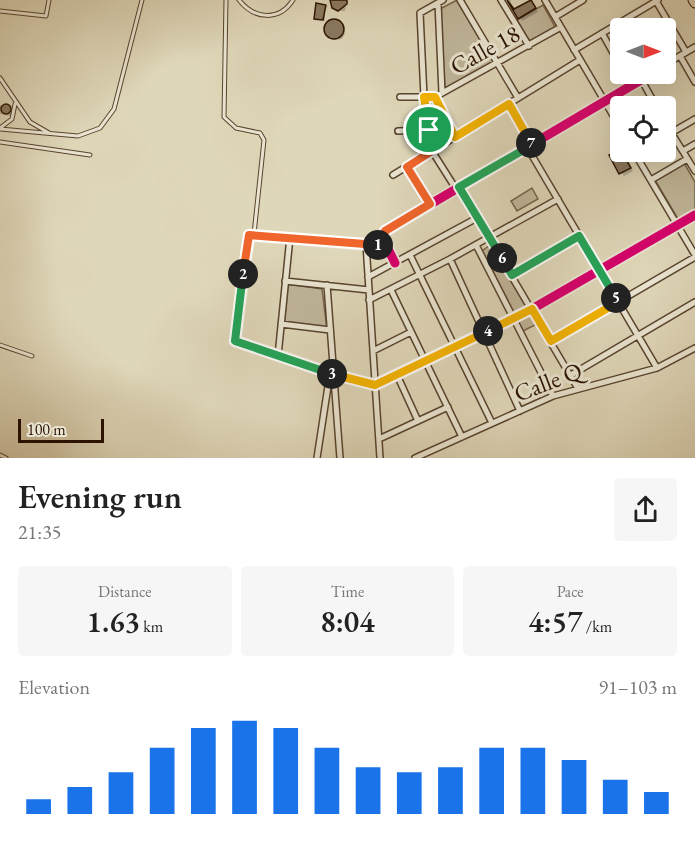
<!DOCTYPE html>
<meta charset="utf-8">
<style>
:root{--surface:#fff;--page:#f6f6f6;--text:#222;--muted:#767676;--accent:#1a73e8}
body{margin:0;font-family:"EB Garamond",serif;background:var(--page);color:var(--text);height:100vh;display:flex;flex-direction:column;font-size:22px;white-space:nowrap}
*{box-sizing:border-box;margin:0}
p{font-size:20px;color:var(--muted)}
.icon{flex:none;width:33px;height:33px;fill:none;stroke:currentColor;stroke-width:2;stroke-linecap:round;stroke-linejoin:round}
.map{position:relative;height:458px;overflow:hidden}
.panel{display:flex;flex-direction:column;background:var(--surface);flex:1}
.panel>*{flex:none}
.needle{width:39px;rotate:90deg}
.tools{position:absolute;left:610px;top:18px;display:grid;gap:12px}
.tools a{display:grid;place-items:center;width:66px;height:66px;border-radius:6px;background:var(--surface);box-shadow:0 6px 24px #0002;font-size:30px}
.scale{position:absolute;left:18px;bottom:15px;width:86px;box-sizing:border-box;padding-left:6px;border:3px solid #2b1300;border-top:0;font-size:16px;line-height:21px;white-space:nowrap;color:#2b1300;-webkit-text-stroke:4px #eae5d2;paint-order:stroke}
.pin{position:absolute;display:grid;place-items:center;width:51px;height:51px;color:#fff;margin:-26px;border:3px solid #fff;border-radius:50%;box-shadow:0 2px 6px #0007}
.km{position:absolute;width:30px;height:30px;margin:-15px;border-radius:50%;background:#222;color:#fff;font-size:16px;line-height:30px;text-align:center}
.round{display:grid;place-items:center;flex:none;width:63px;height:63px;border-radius:6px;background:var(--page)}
.overview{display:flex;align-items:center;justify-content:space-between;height:102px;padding:0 18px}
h1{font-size:33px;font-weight:600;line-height:45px}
.stats{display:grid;grid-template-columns:repeat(3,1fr);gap:9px;height:102px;padding:6px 18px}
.stats div{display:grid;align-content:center;border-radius:6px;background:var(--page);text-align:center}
.stats b{font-size:30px;font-weight:600}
.stats small{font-size:16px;font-weight:400}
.stats p{font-size:16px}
.chart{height:168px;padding:12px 18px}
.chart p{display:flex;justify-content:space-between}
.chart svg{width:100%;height:108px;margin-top:6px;stroke:var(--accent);stroke-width:6}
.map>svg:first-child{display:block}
</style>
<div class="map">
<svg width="695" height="458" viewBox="0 0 695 458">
<rect width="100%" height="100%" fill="#dfd7b9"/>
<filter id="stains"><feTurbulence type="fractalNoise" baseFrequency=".00333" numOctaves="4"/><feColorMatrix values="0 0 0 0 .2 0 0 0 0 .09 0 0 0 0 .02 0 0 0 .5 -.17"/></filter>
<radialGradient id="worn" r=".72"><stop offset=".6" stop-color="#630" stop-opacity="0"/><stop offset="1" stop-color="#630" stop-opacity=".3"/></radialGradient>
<path fill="#c0b69a" stroke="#76644d" stroke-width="1.5" d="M 457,0 L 494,63 L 445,92 L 440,9 Z
M 543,5 L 555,27 L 530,42 L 517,20 Z
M 429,100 L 434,100 L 450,132 L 448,138 L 437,145 Z
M 684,163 L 695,182 L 695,209 L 678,219 L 655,180 Z
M 532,188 L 538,199 L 517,211 L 511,201 Z
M 490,245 L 526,306 L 517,313 L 512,312 L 482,251 Z
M 288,284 L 322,289 L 327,330 L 284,326 Z
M 532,315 L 537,324 L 523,331 L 518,322 Z"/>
<path fill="#0003" d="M 333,0 L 347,0 L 345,11 L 338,11 L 331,4 Z
M 507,0 L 512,0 L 510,1 L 515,10 L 533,4 L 538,12 L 522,21 Z
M 325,6 L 325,21 L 318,20 L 316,18 Z
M 335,21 L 343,26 L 345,34 L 342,39 L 335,40 L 326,32 L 326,23 Z
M 0,105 L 12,109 L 11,116 L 0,114 Z
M 620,151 L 633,171 L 624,176 L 611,156 Z"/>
<path fill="#897960" stroke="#2b1300" stroke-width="1.5" d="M 330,0 L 347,0 L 347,4 L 338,11 L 332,8 Z
M 507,0 L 514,9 L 531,0 L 536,8 L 518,19 Z
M 316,3 L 326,5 L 323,20 L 314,19 Z
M324 29a10 10 0 1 1 20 0a10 10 0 1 1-20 0Z
M1 109a5 5 0 1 1 10 0a5 5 0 1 1-10 0Z
M 620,149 L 631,168 L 619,174 L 609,155 Z"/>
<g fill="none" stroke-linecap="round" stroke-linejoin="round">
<g stroke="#58442e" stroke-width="5">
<path id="lane" d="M 226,0 L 224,117 L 236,128 L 260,133 L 264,140 L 254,234
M 239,0 C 254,19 279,22 293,0
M 0,11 L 46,16 L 49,0
M 0,78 L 30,122 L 49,133
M 0,128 L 12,119 L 15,104
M 0,129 L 78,136 L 100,128 L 114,109 L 142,0
M 0,142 L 90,155
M 0,345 L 32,356
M 0,455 L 6,458"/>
</g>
<g stroke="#58442e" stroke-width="8">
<path id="street" d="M 443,0 L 420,13 L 424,97 L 432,151 L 456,189
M 460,0 L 518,98
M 501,0 L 529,46
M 545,0 L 621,129
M 656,1 L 686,52
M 438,3 L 442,93
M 555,17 L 583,0
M 629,17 L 636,28
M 602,33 L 621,67
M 574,50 L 658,0
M 680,56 L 695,82
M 666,64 L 695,47
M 625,74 L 631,85
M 641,79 L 656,106
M 400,97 L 435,97 L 561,27
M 435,97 L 455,137
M 509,104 L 532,145
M 666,124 L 695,171
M 398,131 L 429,130
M 671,133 L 695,119
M 527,147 L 657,368
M 683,151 L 695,144
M 634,152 L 695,255
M 407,167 L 430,204
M 393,175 L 580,60
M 651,180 L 687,159
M 459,187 L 577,387
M 366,244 L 380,458
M 476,245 L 553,396
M 386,246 L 249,235 L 235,341 L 333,374 L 375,385 L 532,309 L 695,215
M 410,255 L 492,423
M 450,259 L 520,411
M 395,263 L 383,239 L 385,231 L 651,74
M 512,275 L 579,236
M 368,277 L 477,218
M 285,281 L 369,290
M 327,285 L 340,458
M 391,290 L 462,437
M 369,300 L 450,259 L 558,199
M 281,324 L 330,330
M 551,341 L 695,257
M 373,351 L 411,332
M 278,356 L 290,237
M 397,375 L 418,421
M 571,375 L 695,302
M 379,439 L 448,407
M 317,458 L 330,373
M 415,458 L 553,396 L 657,368 L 695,348"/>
</g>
<g stroke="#2b1300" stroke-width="11">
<path id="primary" d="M 693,0 L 695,3"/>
</g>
<use href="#lane" stroke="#eae5d2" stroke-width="3"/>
<use href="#street" stroke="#eae5d2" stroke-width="5"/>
<use href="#primary" stroke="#dfd7b9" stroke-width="9"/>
<g stroke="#eae5d2" stroke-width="13">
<path id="cycleway" d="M 386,246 L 249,235 L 235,341 L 333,374 L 375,385 L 532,309 L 695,215
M 395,263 L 383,239 L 385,231 L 651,74"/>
</g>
<use href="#cycleway" stroke="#d6006c" stroke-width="9"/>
</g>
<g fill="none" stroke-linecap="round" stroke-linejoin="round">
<g stroke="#fff" stroke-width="12">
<path id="split-1" d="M 378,245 L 386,246 L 383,239 L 385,231 L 430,204 L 407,167 L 432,151 L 429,130"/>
</g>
<g stroke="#fff" stroke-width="12">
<path id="split-2" d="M 243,274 L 249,235 L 378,245"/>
</g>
<g stroke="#fff" stroke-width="12">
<path id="split-3" d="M 243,274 L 235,341 L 332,374"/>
</g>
<g stroke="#fff" stroke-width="12">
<path id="split-4" d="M 332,374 L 375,385 L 488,331"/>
</g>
<g stroke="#fff" stroke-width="12">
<path id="split-5" d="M 488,331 L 532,309 L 551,341 L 618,302 L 616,298"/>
</g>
<g stroke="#fff" stroke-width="12">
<path id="split-6" d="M 502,258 L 512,275 L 579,236 L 616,298"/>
</g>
<g stroke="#fff" stroke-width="12">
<path id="split-7" d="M 502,258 L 459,187 L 532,145 L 531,143"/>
</g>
<g stroke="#fff" stroke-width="12">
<path id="split-8" d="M 429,130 L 424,97 L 435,97 L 455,137 L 509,104 L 531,143"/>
</g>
<use href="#split-1" stroke="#f0652b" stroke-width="8"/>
<use href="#split-2" stroke="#f0652b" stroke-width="8"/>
<use href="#split-3" stroke="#22a559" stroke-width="8"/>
<use href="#split-4" stroke="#f5b400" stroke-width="8"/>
<use href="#split-5" stroke="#f5b400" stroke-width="8"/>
<use href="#split-6" stroke="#22a559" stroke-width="8"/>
<use href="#split-7" stroke="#22a559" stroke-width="8"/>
<use href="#split-8" stroke="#f5b400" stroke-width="8"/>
</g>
<g text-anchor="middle" stroke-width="6" stroke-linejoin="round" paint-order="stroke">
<g font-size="24" fill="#2b1300" stroke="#eae5d2">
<text transform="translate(485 50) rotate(-29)" y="8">Calle 18</text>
<text transform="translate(548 382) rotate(-21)" y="8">Calle Q</text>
</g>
</g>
<rect width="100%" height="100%" filter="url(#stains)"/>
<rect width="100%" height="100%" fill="url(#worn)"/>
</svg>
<div class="tools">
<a><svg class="needle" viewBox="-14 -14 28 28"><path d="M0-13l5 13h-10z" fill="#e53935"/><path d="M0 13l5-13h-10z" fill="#767676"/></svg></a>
<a><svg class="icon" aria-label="locate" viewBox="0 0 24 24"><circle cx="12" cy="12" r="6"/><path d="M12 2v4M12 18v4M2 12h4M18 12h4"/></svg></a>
</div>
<div class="scale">100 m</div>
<div class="pin" style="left:429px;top:130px;background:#1e9e55"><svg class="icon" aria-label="arrive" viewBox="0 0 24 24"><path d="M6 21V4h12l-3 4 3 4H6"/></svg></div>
<b class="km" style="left:378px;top:245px">1</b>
<b class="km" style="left:243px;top:274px">2</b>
<b class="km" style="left:332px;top:374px">3</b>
<b class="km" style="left:488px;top:331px">4</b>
<b class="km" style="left:616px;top:298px">5</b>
<b class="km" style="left:502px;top:258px">6</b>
<b class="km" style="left:531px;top:143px">7</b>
</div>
<section class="panel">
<div class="overview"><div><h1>Evening run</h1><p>21:35</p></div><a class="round"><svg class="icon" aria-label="share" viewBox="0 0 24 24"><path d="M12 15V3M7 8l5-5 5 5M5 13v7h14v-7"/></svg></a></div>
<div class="stats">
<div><p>Distance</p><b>1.63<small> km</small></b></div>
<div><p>Time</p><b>8:04</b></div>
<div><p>Pace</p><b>4:57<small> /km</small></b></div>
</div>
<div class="chart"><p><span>Elevation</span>91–103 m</p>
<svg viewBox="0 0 160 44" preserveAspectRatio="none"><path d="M5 44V38M15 44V33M25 44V27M35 44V17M45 44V9M55 44V6M65 44V9M75 44V17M85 44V25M95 44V27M105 44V25M115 44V17M125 44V17M135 44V22M145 44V30M155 44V35"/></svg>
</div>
</section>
